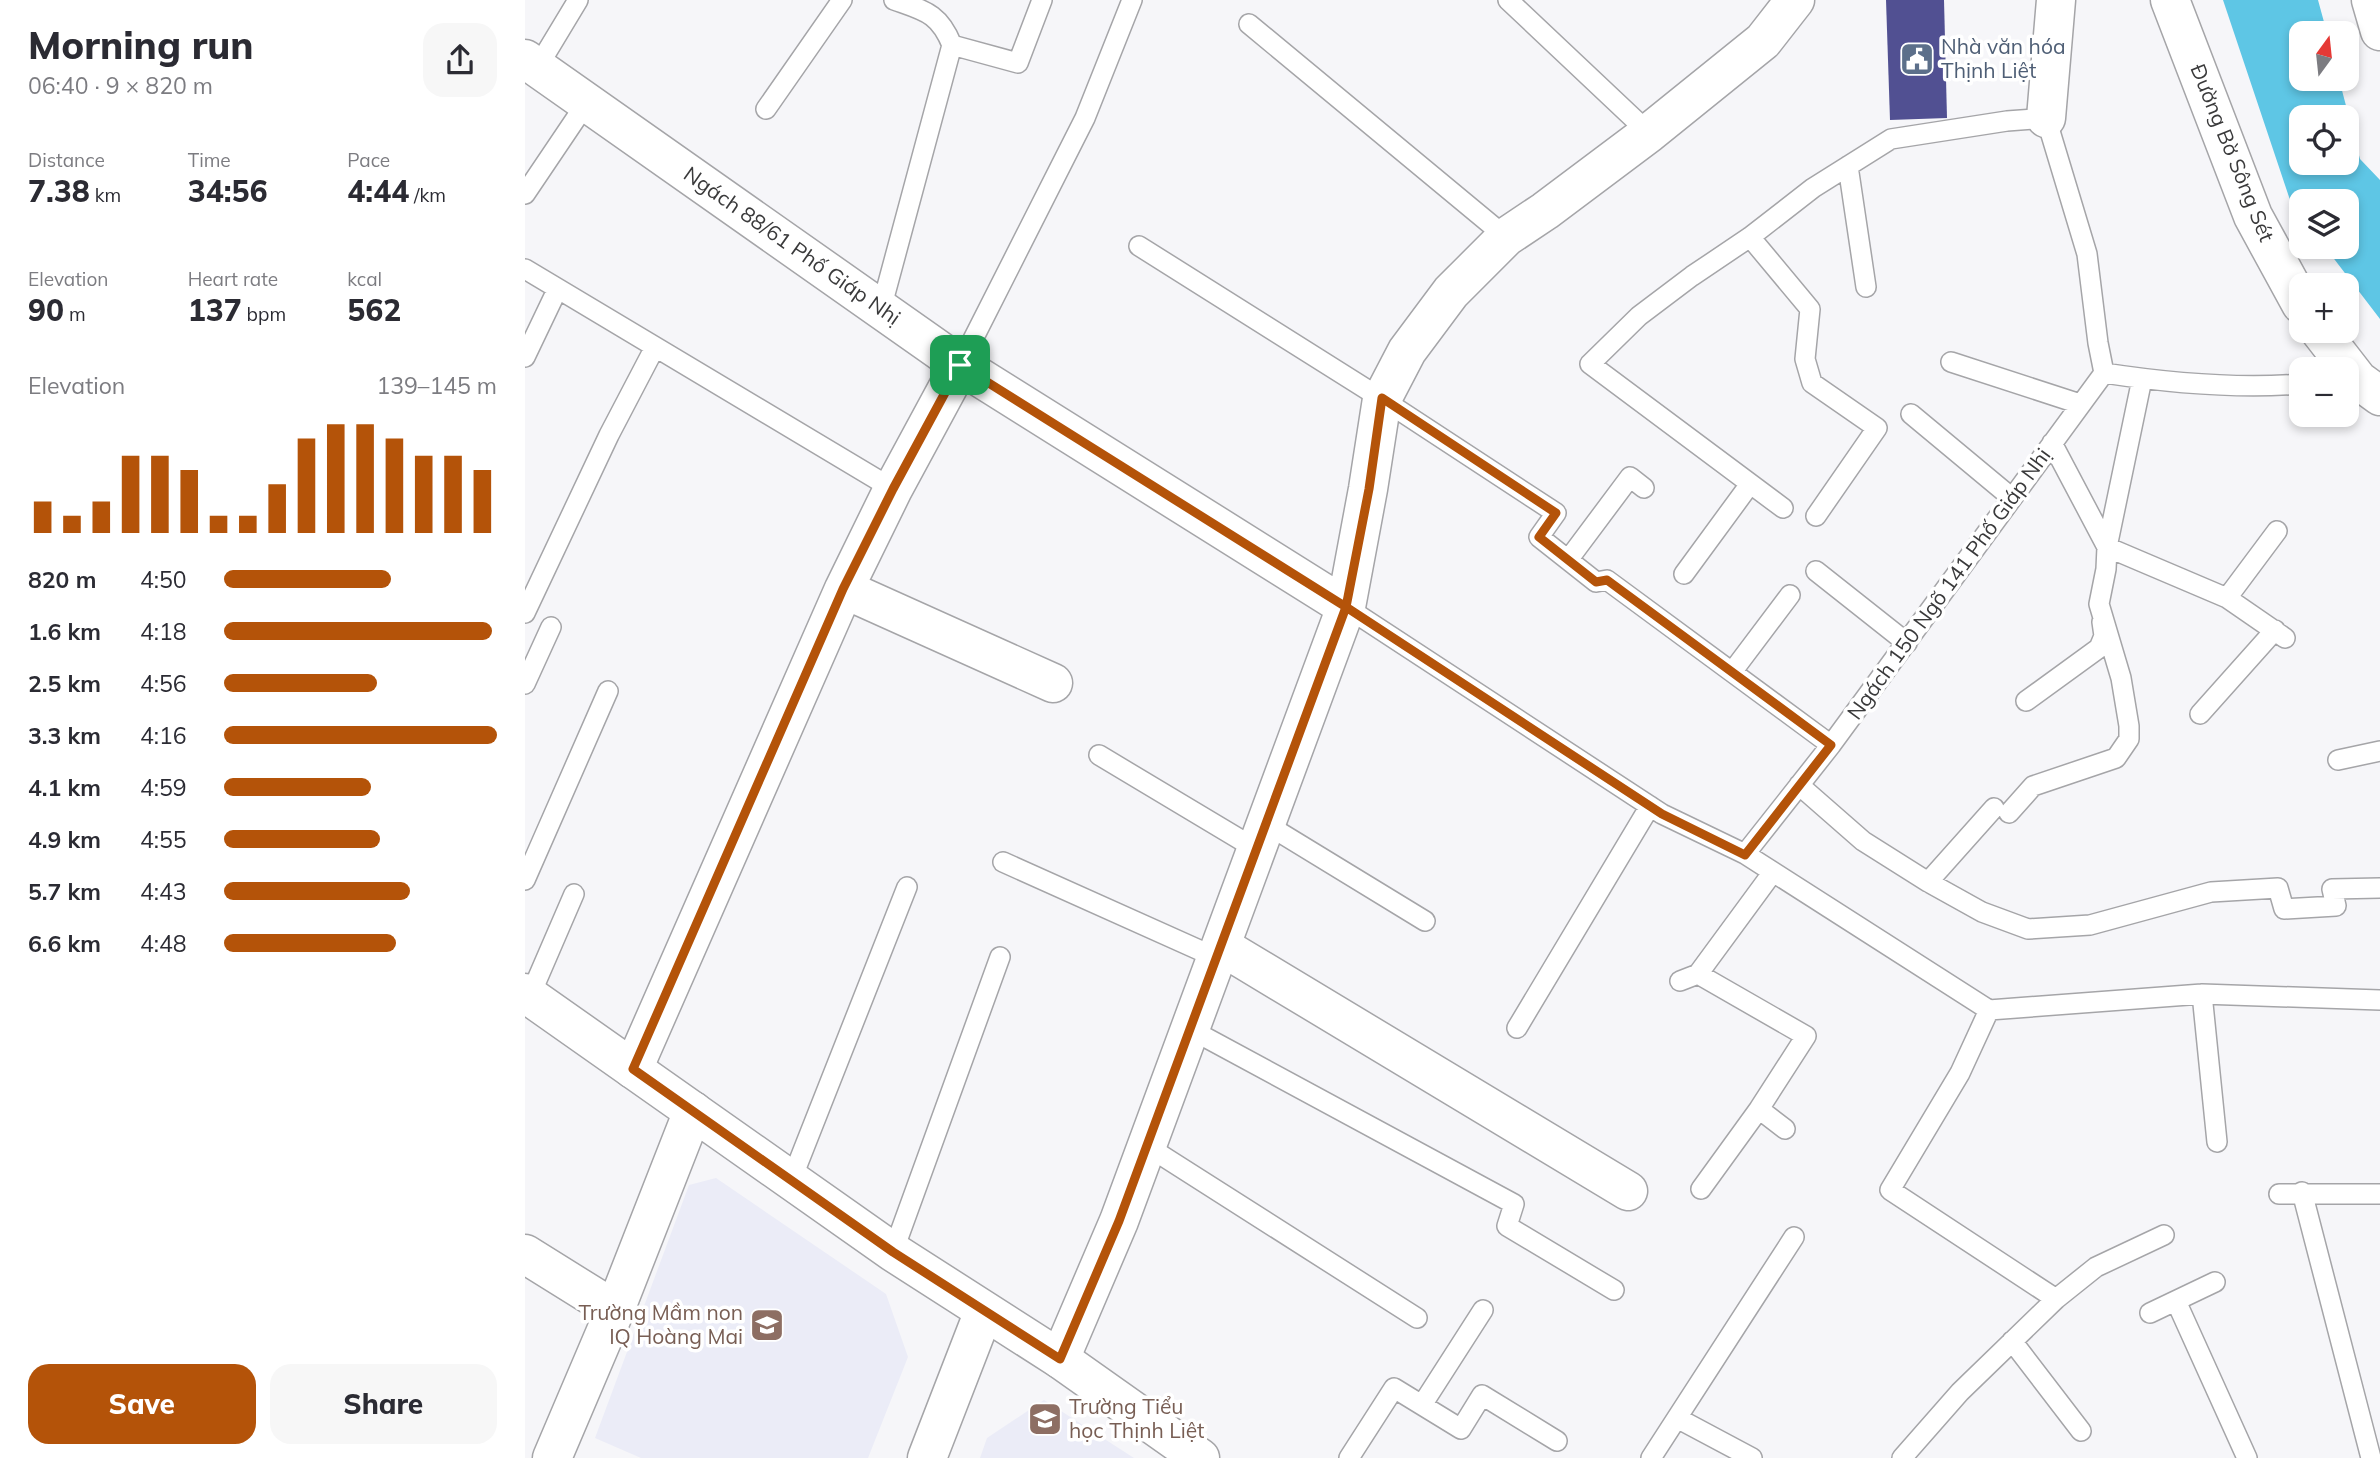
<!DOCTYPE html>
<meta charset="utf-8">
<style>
:root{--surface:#fff;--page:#f7f7f7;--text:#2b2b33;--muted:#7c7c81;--accent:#b45309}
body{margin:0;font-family:Mulish,sans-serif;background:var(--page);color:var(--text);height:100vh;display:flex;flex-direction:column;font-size:26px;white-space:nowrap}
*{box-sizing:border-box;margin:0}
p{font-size:23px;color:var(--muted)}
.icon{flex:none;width:38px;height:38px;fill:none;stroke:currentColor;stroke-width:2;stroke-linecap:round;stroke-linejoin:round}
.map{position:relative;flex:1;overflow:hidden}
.side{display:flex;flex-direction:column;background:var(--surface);width:525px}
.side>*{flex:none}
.needle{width:46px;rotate:15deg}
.tools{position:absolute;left:1764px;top:21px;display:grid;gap:14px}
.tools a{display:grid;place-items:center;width:70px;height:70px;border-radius:14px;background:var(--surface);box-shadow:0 4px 10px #0003;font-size:35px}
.pin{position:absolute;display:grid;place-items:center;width:60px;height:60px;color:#fff;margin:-30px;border-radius:14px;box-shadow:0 4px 10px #0006}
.round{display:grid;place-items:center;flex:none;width:74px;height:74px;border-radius:21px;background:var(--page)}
.overview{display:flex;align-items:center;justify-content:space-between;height:119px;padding:0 28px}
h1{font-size:38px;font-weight:800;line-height:52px}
.figures{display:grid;grid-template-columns:repeat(3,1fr);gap:10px;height:119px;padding:7px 28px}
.figures div{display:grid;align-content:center}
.figures b{font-size:30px;font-weight:800}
.figures small{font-size:19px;font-weight:400}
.figures p{font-size:19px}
.chart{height:196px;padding:14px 28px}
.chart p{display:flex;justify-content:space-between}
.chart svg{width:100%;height:126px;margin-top:7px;stroke:var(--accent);stroke-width:6}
.cta{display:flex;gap:14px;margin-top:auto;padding:14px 28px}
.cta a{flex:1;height:80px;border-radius:21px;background:var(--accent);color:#fff;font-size:28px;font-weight:800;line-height:80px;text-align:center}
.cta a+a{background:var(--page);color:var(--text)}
ul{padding:0 28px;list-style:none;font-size:23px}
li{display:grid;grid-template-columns:112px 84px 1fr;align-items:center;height:52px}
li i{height:18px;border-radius:9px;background:var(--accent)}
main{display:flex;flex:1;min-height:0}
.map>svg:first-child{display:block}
</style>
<main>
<section class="side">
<div class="overview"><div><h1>Morning run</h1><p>06:40 · 9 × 820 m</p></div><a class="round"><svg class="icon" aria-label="share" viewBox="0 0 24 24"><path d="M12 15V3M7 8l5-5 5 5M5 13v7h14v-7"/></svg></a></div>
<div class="figures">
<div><p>Distance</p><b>7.38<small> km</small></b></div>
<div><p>Time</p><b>34:56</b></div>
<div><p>Pace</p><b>4:44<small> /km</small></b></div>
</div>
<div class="figures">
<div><p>Elevation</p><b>90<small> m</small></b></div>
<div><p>Heart rate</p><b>137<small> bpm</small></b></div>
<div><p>kcal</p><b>562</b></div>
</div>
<div class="chart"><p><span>Elevation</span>139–145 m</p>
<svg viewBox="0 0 160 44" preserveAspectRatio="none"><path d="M5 44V33M15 44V38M25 44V33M35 44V17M45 44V17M55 44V22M65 44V38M75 44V38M85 44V27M95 44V11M105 44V6M115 44V6M125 44V11M135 44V17M145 44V17M155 44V22"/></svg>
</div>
<ul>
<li><b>820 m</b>4:50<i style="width:61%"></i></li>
<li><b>1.6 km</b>4:18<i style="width:98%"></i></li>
<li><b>2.5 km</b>4:56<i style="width:56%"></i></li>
<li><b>3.3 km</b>4:16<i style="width:100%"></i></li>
<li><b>4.1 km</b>4:59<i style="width:54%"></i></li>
<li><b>4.9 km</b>4:55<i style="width:57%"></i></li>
<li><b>5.7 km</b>4:43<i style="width:68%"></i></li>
<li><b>6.6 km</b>4:48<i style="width:63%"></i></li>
</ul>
<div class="cta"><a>Save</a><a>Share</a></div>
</section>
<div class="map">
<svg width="1855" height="1458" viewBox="0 0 1855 1458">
<rect width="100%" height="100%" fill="#f6f6f9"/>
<path fill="#ebecf7" d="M 191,1178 L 361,1294 L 383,1357 L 343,1458 L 116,1458 L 70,1438 L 164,1185 Z
M 519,1400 L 609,1458 L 455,1458 L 462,1438 Z"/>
<path fill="#5ec6e5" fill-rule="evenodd" d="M 1698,0 L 1793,0 L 1802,33 L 1776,33 L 1776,79 L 1814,79 L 1835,159 L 1855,180 L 1855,319 L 1800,247 L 1822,247 L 1822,201 L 1776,201 L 1776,215 L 1765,200 ZM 1776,117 L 1822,117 L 1822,163 L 1776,163 Z"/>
<path fill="#515092" d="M 1361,0 L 1419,0 L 1422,118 L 1365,120 Z"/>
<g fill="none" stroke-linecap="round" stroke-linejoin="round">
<g stroke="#a5a5a8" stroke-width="22">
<path id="service" d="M 983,0 L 1124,133
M 724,24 L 981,237
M 427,45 L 493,63 L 517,0
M 12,68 L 53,0
M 241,109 L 317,0
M 1323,166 L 1341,287
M 0,194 L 62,102
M 1225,237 L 1285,309 L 1280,359 L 1287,383 L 1352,428 L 1291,516
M 614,246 L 857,399 L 1031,513 L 1014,537 L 1071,582 L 1082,580 L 1306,745
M 0,269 L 368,489
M 356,309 L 427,45 C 414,13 400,11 369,0
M 0,357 L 32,290
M 1426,362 L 1555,404
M 435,365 L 560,118 L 607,0
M 1386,414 L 1487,498
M 1527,443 L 1582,547 L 1702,598 L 1760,638
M 1258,508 L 1065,364 L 1114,316 L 1167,276 L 1225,237 L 1288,188 L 1366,139 L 1482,121 L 1521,118 L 1562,254 L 1573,343 L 1579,373 C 1644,383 1711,389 1776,384
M 1043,560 L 1105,477 L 1119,488
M 1291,571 L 1382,643
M 1159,574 L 1225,484
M 1702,598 L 1752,531
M 821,607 L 1137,814 L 1220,854 L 1464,1010
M 0,613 L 84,435 L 130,347
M 1207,672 L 1265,595
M 0,684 L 26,627
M 1501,701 L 1574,648 L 1579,636 L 1577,622
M 1675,714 L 1750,630
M 574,755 L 731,849
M 1813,760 L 1855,751
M 1274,785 L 1338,841 L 1403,882 L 1457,912 L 1503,929 L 1565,925 L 1686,892 L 1753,888 L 1759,909 L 1811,906 L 1807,889 L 1855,888
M 1484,813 L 1508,786 L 1591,758 L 1604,739 L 1604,726 L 1596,678 L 1574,604 L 1581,569 L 1582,547 L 1617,379
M 741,824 L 900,921
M 1220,854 L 1306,745 L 1579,373
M 478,862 L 692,958
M 0,880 L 83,691
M 1403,882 L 1469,808
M 1155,981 L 1173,974
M 1677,994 L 1692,1142
M 5,996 L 49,894
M 1464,1010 L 1435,1073 L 1365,1190 L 1531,1299
M 1464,1010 L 1677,994 L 1855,1000
M 992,1028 L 1125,806
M 665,1029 L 989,1204 L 982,1226 L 1089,1290
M 1234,1109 L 1260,1129
M 622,1146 L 892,1318
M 266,1181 L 382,887
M 1176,1189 L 1234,1109 L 1281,1036 L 1173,974 L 1248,872
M 1777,1192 L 1846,1458
M 1754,1194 L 1855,1194
M 368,1252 L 475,957
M 1651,1301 L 1722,1458
M 1625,1313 L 1690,1282
M 1487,1341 L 1556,1431
M 897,1405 L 958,1310
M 1152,1418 L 1227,1458
M 824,1458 L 869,1388 L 936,1429 L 957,1395 L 1032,1441
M 1126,1458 L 1269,1237
M 1377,1458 L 1435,1392 L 1531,1299 L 1571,1267 L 1639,1235"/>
</g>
<g stroke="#a5a5a8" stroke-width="41">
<path id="minor" d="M 0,59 L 435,365 L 821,607
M 1521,118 L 1531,0
M 319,589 L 528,683
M 696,946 L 1103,1191
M 108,1069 L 319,589 L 368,489 L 435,365
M 0,1254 L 90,1310
M 535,1359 L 594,1221 L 821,607 L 843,489 L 857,399 L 882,351 L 926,292 L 981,237 L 1020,211 L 1124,133 L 1238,41 L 1270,0
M 27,1458 L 90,1310 L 168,1111
M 402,1458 L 459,1311"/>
</g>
<g stroke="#a5a5a8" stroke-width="41">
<path id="tertiary" d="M 1645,0 L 1728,216 L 1776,304
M 1846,0 L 1855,31
M 1795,331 L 1833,380 L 1855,396
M 0,993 L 368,1252 L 535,1359 L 675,1458"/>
</g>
<use href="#service" stroke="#fff" stroke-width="19"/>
<use href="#minor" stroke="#fff" stroke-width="38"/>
<use href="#tertiary" stroke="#fff" stroke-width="38"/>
</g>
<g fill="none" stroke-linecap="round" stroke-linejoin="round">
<g stroke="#fff" stroke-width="14">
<path id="route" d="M 435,365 L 368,489 L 318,589 L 108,1069 L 368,1252 L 535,1359 L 594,1221 L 821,607 L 1137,814 L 1220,855 L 1306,745 L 1082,580 L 1071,582 L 1014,537 L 1031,513 L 857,398 L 844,489 L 821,607 L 435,365"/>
</g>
<use href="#route" stroke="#b45309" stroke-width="9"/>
</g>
<defs>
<g id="civic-square" transform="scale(1.75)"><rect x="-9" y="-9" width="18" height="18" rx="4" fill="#5c6f8a" stroke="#fff"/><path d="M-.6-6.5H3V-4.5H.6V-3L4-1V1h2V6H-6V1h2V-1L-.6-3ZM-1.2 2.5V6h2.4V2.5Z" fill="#fff"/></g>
<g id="school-square" transform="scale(1.75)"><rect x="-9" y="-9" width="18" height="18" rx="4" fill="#8d6e63" stroke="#fff"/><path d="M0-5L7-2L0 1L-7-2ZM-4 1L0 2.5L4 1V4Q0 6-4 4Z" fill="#fff"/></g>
</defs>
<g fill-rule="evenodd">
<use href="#civic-square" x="1392" y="59"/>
<use href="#school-square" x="242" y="1325"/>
<use href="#school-square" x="520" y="1419"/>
</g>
<g text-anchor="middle" stroke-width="7" stroke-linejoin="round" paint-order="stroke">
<g font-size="21" fill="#4e5e75" stroke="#fff" text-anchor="start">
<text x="1416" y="54">Nhà văn hóa<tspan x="1416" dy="24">Thịnh Liệt</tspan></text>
</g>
<g font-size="21" fill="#3a3a3b" stroke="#fff">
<text transform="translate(1707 153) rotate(68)" y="7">Đường Bờ Sông Sét</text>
<text transform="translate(267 246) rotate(35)" y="7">Ngách 88/61 Phố Giáp Nhị</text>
<text transform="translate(1424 584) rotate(-54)" y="7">Ngách 150 Ngõ 141 Phố Giáp Nhị</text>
</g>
<g font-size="21" fill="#785e54" stroke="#fff" text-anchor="end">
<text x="218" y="1320">Trường Mầm non<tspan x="218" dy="24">IQ Hoàng Mai</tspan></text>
<text x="544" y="1414" text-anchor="start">Trường Tiểu<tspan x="544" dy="24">học Thịnh Liệt</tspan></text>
</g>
</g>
</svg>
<div class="tools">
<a><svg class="needle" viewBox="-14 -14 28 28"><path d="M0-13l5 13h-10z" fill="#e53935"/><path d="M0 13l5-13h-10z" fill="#7c7c81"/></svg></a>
<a><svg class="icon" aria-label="locate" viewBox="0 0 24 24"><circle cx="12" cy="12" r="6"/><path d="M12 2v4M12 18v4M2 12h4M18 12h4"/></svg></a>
<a><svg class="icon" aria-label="layers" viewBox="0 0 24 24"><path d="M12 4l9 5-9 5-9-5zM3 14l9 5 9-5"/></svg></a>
<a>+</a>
<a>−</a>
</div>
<div class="pin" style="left:435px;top:365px;background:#1e9e55"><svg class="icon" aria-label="arrive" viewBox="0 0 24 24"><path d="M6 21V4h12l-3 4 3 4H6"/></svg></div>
</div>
</main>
